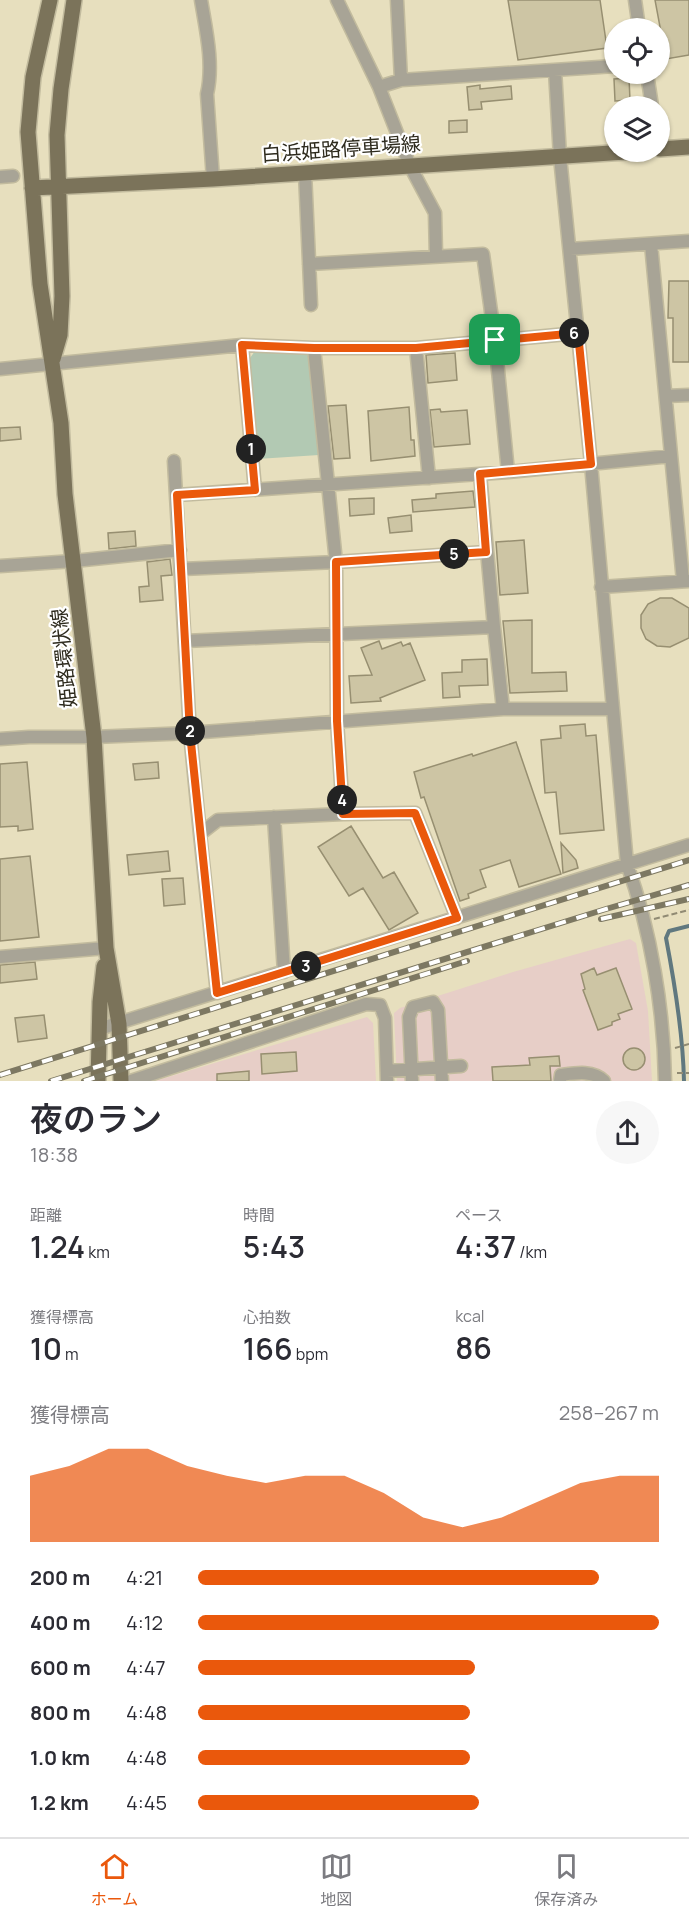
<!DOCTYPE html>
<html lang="ja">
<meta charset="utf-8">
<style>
:root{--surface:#fff;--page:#f7f7f7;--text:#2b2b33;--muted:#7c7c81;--line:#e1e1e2;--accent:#ea580c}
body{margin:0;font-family:Manrope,"Noto Sans JP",sans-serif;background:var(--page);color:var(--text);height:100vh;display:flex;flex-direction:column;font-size:22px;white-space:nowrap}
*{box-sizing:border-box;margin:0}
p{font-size:20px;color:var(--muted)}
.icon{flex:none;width:33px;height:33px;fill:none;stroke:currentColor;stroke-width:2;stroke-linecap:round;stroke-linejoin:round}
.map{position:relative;height:1081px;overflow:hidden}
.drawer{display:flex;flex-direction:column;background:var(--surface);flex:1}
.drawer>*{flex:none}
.tools{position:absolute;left:604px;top:18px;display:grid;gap:12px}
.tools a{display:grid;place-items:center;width:66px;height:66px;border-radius:50%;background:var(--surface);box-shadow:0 2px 4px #0004;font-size:30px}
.pin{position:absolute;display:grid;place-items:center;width:51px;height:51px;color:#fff;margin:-26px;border-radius:12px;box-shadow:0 3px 9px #0006}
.km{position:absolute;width:30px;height:30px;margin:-15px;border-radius:50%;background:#222;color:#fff;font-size:16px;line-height:30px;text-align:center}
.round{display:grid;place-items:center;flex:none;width:63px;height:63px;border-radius:32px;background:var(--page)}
.head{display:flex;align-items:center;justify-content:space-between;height:102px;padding:0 30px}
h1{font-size:33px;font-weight:600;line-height:45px}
.figures{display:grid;grid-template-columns:repeat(3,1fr);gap:9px;height:102px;padding:6px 30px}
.figures div{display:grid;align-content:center}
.figures b{font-size:30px;font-weight:600}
.figures small{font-size:16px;font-weight:400}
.figures p{font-size:16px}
.chart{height:168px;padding:12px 30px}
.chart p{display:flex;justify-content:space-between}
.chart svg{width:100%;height:108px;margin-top:6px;fill:var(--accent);opacity:.7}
ul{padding:0 30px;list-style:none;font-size:20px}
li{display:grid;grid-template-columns:96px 72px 1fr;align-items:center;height:45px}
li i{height:15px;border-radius:8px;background:var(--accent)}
.tab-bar{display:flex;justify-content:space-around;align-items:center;height:84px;border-top:2px solid var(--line);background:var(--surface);font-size:16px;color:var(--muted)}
.tab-bar a{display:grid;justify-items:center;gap:3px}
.tab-bar .on{color:var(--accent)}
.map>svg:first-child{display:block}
</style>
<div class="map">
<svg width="689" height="1081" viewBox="0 0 689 1081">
<rect width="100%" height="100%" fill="#e7dfbe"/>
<path fill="#e7cec7" d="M 630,939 L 636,943 L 648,1011 L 652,1081 L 397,1081 L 394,1013 L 400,1008 L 513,972 Z
M 367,1017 L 373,1023 L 376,1081 L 155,1081 Z"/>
<path fill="#b2c9b3" d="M 255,351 L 306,353 L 312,357 L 319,455 L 257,459 L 250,358 Z"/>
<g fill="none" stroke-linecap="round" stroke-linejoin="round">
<path stroke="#60787f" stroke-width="4" d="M 684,1081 C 683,1033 675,985 666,938 L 669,931 L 689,926"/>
</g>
<path fill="#cdc5a4" stroke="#978f71" stroke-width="1.5" d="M 508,0 L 600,0 L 607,48 L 518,60 Z
M 655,0 L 689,0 L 689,55 L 666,59 Z
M 629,78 L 630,100 L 615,101 L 614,79 Z
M 480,85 L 480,89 L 511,86 L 512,99 L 481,102 L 482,109 L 469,110 L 467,87 Z
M 467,120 L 467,132 L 449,133 L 449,121 Z
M 669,281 L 689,281 L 689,362 L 673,362 L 673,318 L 668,318 Z
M 455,353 L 457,380 L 428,383 L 426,355 Z
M 346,405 L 350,458 L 334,459 L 328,406 Z
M 409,407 L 411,440 L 414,440 L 415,456 L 371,461 L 368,411 Z
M 440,409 L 441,412 L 467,410 L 470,444 L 434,447 L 430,410 Z
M 20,427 L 21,439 L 0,441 L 0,428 Z
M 473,491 L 475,507 L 413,512 L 412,500 L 436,498 L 436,494 Z
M 374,498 L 374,514 L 350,516 L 349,499 Z
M 411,515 L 412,531 L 390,533 L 388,518 Z
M 135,531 L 136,546 L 109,549 L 108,533 Z
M 524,540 L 528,593 L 500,595 L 496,542 Z
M 170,559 L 172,575 L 161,576 L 163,600 L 140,602 L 139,587 L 149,586 L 147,562 Z
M 660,598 L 672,598 L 689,608 L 689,638 L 670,647 L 657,646 L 646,639 L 641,628 L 641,615 L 648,604 Z
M 532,620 L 532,673 L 566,672 L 567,691 L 510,693 L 503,621 Z
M 379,641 L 382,649 L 401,642 L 403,646 L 410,643 L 425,680 L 380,698 L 381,701 L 351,703 L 349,676 L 372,675 L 361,648 Z
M 487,659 L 488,685 L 459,686 L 460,697 L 443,698 L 442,673 L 462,672 L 462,660 Z
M 585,724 L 586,736 L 596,735 L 604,830 L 560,834 L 556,792 L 545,793 L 541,740 L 561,738 L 560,726 Z
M 516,742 L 561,874 L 519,887 L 510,860 L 480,870 L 486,887 L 468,894 L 469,898 L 460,901 L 424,797 L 421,798 L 414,772 L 472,754 L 473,756 Z
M 27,762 L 33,829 L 18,831 L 18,826 L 0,827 L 0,764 Z
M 158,762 L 159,778 L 135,780 L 133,764 Z
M 351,826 L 383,878 L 394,872 L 418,913 L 389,930 L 363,888 L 349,896 L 318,847 Z
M 561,843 L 576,860 L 578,868 L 563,873 Z
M 168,851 L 170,871 L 129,875 L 127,855 Z
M 30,856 L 39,937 L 0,941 L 0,859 Z
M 183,878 L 185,904 L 164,906 L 162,879 Z
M 35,962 L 37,979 L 0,983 L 0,965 Z
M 594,968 L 597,975 L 616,968 L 632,1009 L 618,1014 L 620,1019 L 612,1022 L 612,1025 L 598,1030 L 583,990 L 585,989 L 581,974 Z
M 44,1015 L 47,1038 L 18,1042 L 15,1018 Z
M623 1059a11 11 0 1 1 22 0a11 11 0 1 1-22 0Z
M 296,1052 L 297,1071 L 262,1074 L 261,1054 Z
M 559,1056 L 560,1066 L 550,1066 L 551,1081 L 493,1081 L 492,1067 L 530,1065 L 529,1058 Z
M 249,1071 L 249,1081 L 217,1081 L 217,1074 Z"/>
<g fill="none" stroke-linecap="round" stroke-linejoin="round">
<g stroke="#c2bb9e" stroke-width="15">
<path id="minor" d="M 201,0 C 206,30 214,64 207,94 L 213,179
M 337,0 L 379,87 L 410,166 L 435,213 L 436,256
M 397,0 L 401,80
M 635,0 L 639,28
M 555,70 L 560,157 L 591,464 L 627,864 C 651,931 664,1010 665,1081
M 647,74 L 652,106
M 379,87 L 401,80 L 615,66
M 305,173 L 311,305
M 0,177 L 13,176
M 651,244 L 683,581
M 570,249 L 689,241
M 309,264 L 483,254 L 495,340 L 508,472
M 242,345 L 255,490
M 314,348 L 336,562 L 337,721 L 343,814 L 415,813 L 457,918
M 416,348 L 429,478
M 0,369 L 242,345 L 314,348 L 416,348 L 578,333
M 666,396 L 689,395
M 174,461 L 190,733 L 200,834
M 480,474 L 494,627 L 503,709
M 177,495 L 508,472 L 671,456
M 0,566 L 74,561 L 180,550
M 182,569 L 336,562 L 486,552
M 601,587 L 689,581
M 185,641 L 494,627
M 0,739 L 29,737 L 94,737 L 190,733 L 503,709 L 612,709
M 274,817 L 284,972
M 0,957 L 106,948
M 217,993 L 200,834 L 218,820 L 343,814
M 99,1029 L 689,845
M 387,1071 L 461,1066
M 131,1081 L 366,1004 L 380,1005 L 385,1018 L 387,1081
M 412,1081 L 409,1017 L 413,1007 L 433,1002 L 438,1010 L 442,1081
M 560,1081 L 561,1075 C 576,1073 593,1070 604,1081"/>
</g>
<g stroke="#c2bb9e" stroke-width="18">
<path id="major" d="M 50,0 L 33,77 L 28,132 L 40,284 L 61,423 L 65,494 L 94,737 L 106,948 L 119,1024 L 121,1081
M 660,149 L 689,147
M 32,188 L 213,179 L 626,152
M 53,359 L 60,335 L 62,296 L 57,135 L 61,89 L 74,0
M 98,1081 L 100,1002 L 104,966"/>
</g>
<path stroke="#908a73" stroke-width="2" stroke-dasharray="6 3" stroke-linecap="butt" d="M 654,919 L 689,910
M 675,1048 L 689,1044
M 677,1073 L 689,1073"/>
<use href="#minor" stroke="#a8a496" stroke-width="12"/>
<use href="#major" stroke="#7b735a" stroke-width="15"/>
<g stroke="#7d7862" stroke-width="6">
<path id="rail" d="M 601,919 L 689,899
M 0,1075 L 689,860
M 51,1081 L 606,909 L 689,885
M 84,1081 L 467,961"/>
</g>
<use href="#rail" stroke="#fff" stroke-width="4" stroke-dasharray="11" stroke-linecap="butt"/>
</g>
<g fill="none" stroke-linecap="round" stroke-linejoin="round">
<g stroke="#fff" stroke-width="12">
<path id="route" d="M 578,333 L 591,464 L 480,474 L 486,552 L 336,562 L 337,721 L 343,814 L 415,813 L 457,918 L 217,993 L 190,733 L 177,495 L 255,490 L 242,345 L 314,348 L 416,348 Z"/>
</g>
<use href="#route" stroke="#ea580c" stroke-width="8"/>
</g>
<g text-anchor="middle" stroke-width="4.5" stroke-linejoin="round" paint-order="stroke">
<g font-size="20" fill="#2e2b1e" stroke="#fff">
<text transform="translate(341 149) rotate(-4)" y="7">白浜姫路停車場線</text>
<text transform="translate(64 658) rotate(-96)" y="7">姫路環状線</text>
</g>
</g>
</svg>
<div class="tools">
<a><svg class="icon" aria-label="locate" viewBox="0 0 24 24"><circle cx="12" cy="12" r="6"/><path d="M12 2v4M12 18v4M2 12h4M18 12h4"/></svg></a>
<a><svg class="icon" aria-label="layers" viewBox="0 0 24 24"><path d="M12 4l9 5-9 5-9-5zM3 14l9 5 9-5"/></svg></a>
</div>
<div class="pin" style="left:495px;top:340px;background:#1e9e55"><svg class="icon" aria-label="arrive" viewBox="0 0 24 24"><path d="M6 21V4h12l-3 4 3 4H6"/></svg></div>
<b class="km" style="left:251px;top:449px">1</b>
<b class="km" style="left:190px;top:731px">2</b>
<b class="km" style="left:306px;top:966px">3</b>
<b class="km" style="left:342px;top:800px">4</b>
<b class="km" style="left:454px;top:554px">5</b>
<b class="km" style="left:574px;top:333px">6</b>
</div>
<section class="drawer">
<div class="head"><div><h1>夜のラン</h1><p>18:38</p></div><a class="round"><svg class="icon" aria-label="share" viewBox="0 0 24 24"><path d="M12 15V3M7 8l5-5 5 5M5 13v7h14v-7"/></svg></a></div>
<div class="figures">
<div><p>距離</p><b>1.24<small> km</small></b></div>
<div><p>時間</p><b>5:43</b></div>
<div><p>ペース</p><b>4:37<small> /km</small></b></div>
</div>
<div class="figures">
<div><p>獲得標高</p><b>10<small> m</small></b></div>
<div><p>心拍数</p><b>166<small> bpm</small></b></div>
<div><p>kcal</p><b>86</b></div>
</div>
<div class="chart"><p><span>獲得標高</span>258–267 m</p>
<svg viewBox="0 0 160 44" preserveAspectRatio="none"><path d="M0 44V17L10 13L20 6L30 6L40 13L50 17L60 20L70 17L80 17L90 24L100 34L110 38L120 34L130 27L140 20L150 17L160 17V44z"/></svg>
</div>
<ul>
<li><b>200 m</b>4:21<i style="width:87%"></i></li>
<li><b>400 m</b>4:12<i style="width:100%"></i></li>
<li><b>600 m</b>4:47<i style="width:60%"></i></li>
<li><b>800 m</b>4:48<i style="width:59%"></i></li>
<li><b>1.0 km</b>4:48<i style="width:59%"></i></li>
<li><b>1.2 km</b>4:45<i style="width:61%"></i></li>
</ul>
</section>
<nav class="tab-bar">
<a class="on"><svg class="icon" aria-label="home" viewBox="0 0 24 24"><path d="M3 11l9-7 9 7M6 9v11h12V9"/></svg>ホーム</a>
<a><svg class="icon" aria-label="map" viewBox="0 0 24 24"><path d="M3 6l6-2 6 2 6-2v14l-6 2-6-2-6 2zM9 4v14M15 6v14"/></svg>地図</a>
<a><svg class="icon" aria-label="saved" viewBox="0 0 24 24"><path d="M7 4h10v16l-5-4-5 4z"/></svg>保存済み</a>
</nav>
